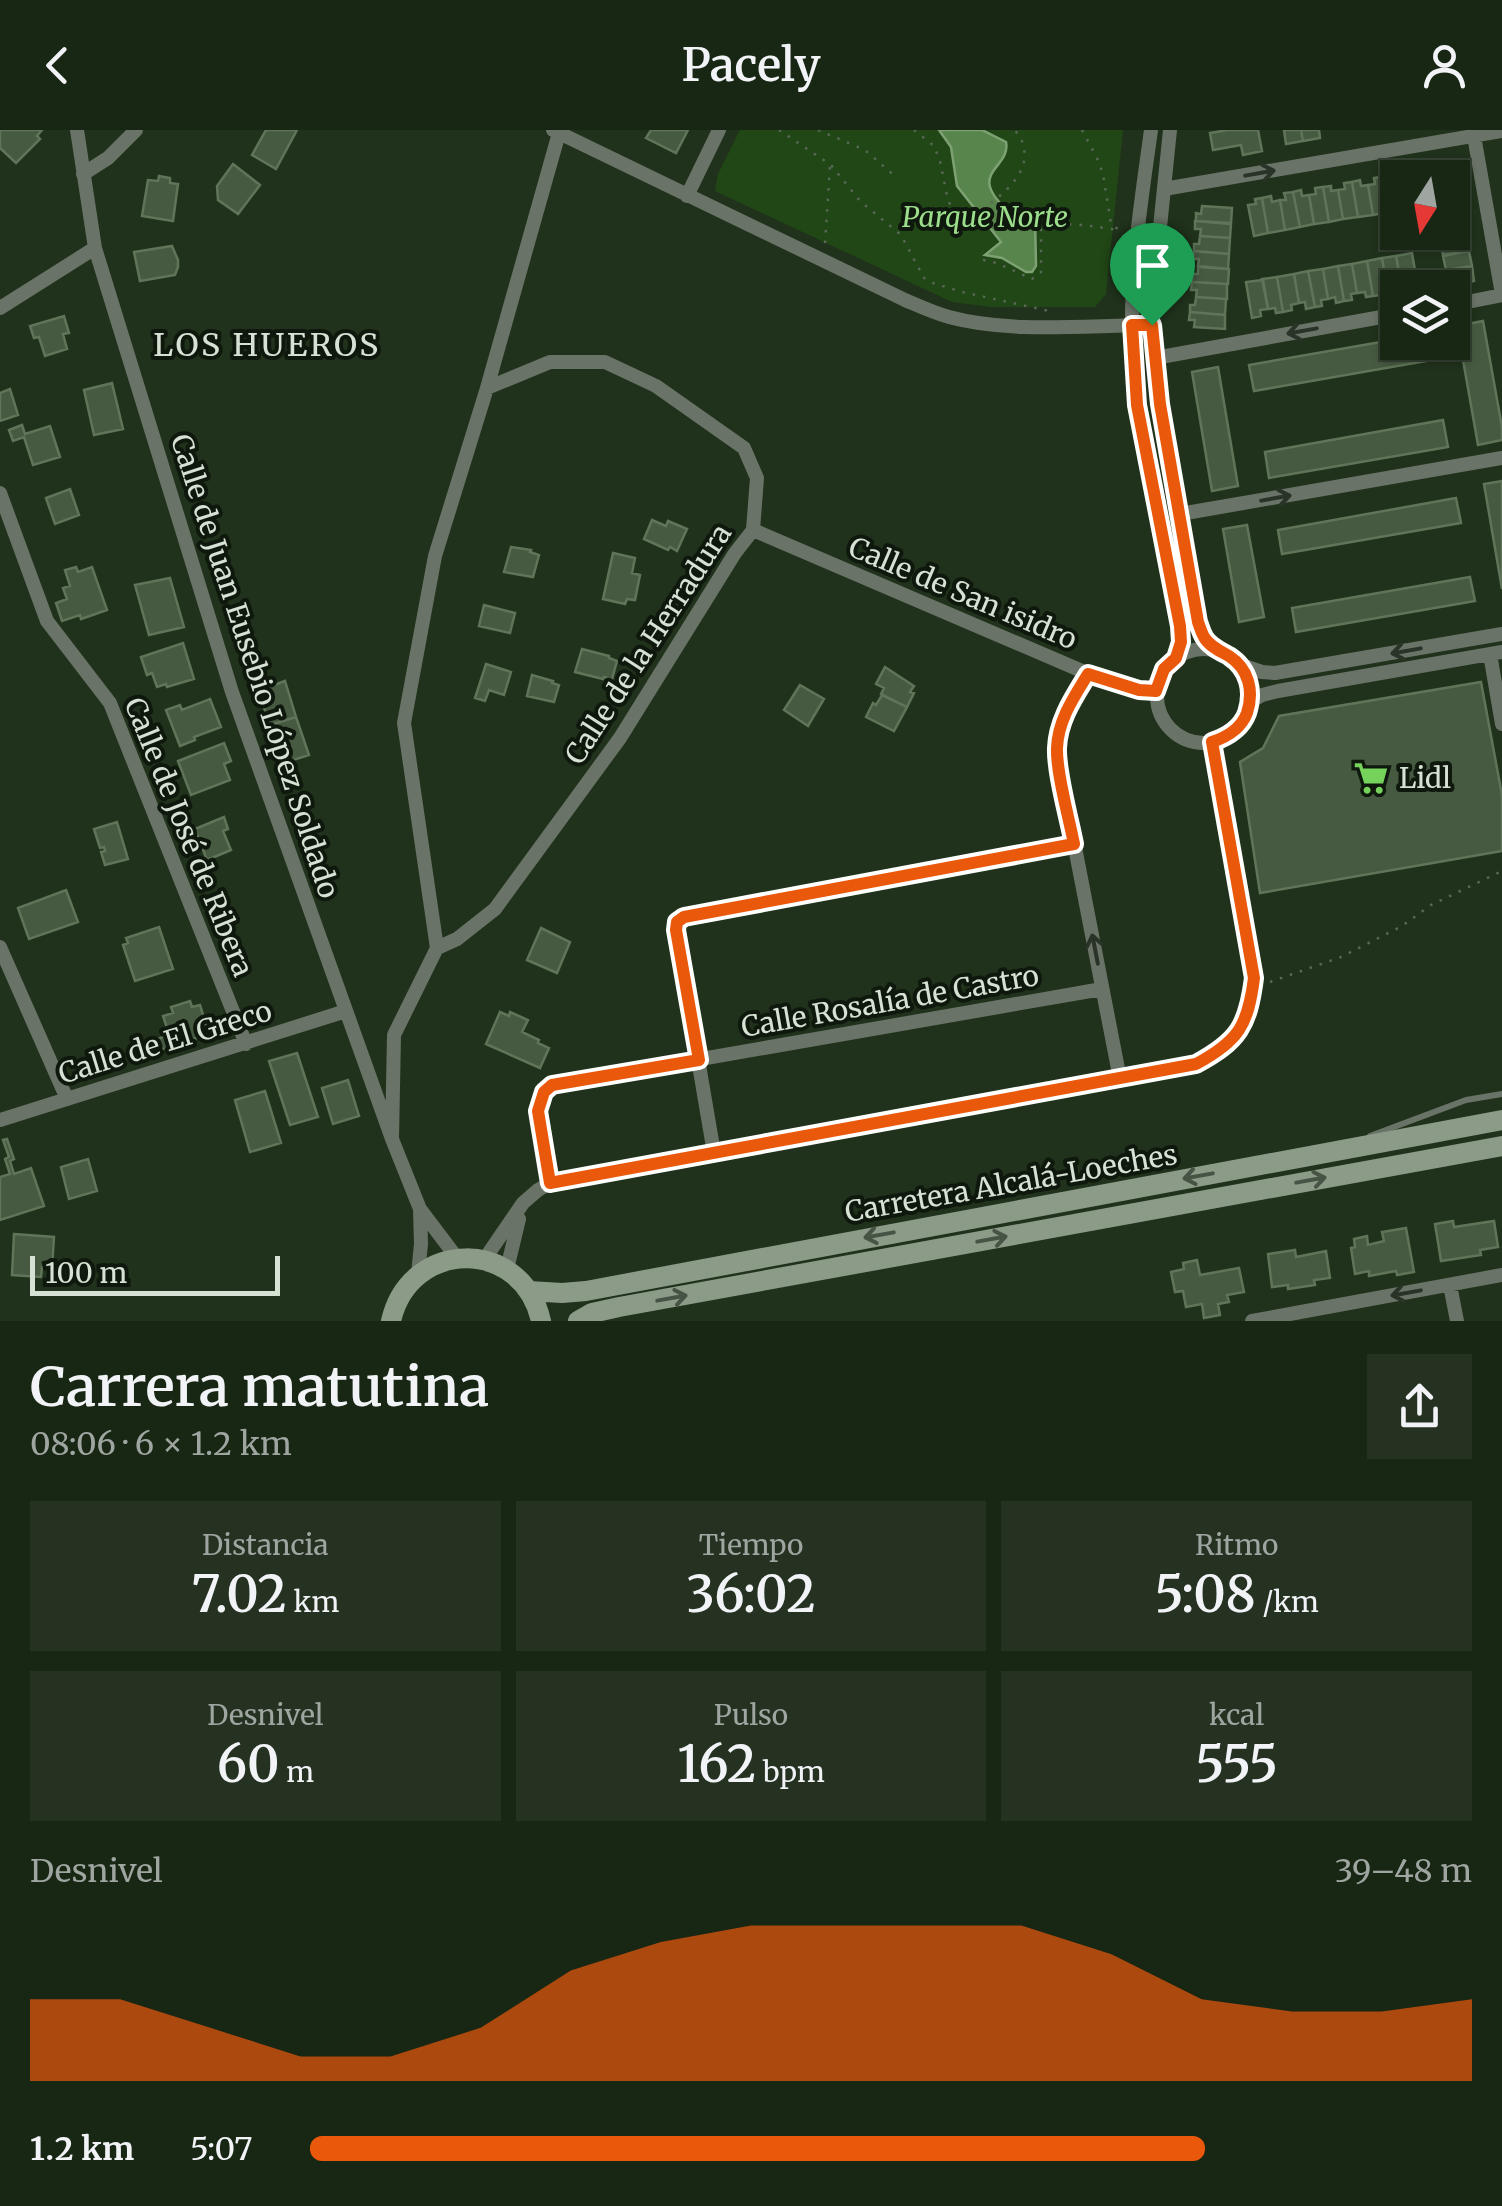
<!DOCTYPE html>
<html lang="es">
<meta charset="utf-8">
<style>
:root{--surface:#182614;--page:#253222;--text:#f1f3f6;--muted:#9fa5a0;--line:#364334;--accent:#ea580c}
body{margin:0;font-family:Merriweather,serif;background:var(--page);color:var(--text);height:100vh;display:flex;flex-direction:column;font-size:38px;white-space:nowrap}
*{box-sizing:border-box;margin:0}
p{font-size:32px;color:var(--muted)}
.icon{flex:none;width:55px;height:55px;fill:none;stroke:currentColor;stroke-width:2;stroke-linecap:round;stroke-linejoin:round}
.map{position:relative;height:1191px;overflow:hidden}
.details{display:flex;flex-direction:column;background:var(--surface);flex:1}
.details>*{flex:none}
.needle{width:65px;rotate:191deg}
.fabs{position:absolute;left:1380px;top:30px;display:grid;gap:20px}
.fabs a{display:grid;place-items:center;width:90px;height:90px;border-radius:0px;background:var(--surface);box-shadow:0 2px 8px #0004,0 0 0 2px var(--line);font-size:50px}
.scale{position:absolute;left:30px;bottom:25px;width:250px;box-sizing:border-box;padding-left:10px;border:5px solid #d6e2d3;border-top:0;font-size:28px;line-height:35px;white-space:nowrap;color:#d6e2d3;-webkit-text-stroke:8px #0f180d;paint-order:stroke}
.pin{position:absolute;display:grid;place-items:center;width:85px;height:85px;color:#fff;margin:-102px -42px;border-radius:50% 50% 50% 0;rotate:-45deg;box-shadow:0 0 10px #0007}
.pin .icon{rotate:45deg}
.round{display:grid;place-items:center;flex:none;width:105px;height:105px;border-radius:0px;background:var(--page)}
.overview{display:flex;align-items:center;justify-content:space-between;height:170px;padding:0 30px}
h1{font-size:55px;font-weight:600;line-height:75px}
.metrics{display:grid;grid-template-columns:repeat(3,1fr);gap:15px;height:170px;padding:10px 30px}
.metrics div{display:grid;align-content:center;border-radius:0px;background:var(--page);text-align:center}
.metrics b{font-size:50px;font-weight:600}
.metrics small{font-size:28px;font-weight:400}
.metrics p{font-size:28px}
.chart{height:280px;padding:20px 30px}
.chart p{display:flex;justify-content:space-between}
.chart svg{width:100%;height:180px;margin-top:10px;fill:var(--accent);opacity:.7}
ul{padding:0 30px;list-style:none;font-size:32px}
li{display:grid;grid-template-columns:160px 120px 1fr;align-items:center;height:75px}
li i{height:25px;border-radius:12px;background:var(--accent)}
header{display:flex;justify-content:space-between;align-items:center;height:130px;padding:0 30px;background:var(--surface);font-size:45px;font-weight:600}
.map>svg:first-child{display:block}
</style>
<header><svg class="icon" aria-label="back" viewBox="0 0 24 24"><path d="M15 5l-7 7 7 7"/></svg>Pacely<svg class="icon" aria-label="person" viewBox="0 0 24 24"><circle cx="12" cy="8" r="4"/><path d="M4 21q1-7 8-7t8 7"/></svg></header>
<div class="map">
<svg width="1502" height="1191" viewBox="0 0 1502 1191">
<rect width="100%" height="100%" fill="#20321b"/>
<path fill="#214716" d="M 740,0 L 1123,0 L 1106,164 L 1095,177 L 991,177 L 952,172 L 715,61 L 718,44 Z"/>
<path fill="#58854b" stroke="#7ea174" stroke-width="2.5" d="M 939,0 L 982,0 L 1006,12 C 1010,32 985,39 990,57 C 994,71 1014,86 1023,96 L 1035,88 L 1036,136 L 1032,142 L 1026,142 L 1002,128 L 985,125 L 1001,112 L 957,56 L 951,17 Z"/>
<path fill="#465a41" stroke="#5f7459" stroke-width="2.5" d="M 0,0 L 42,0 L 37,6 L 40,9 L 16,33 L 0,18 Z
M 266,0 L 297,0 L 276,39 L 252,25 Z
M 651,0 L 688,0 L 676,23 L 646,8 Z
M 1228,0 L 1258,0 L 1262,21 L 1243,25 L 1241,15 L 1213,20 L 1210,3 Z
M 1284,0 L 1301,0 L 1303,11 L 1286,14 Z
M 1301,0 L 1319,0 L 1320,8 L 1303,11 Z
M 1453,32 L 1456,47 L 1429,48 L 1427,37 Z
M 233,34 L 260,55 L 238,84 L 218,70 L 217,56 Z
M 1389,45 L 1390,51 L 1398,50 L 1398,80 L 1388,82 L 1381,47 Z
M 159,46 L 170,48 L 170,53 L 178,54 L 173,91 L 142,86 L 148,50 L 158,51 Z
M 1381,47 L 1388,82 L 1373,85 L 1368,55 L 1375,54 L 1374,48 Z
M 1360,50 L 1361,56 L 1368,55 L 1373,85 L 1358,87 L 1352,52 Z
M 1352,52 L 1358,87 L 1343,89 L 1338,60 L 1345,59 L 1344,53 Z
M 1331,56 L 1331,61 L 1338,60 L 1343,89 L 1329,92 L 1323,57 Z
M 1323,57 L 1329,92 L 1314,94 L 1309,65 L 1316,64 L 1315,58 Z
M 1301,60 L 1302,66 L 1309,65 L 1314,94 L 1300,97 L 1293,62 Z
M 1293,62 L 1300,97 L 1285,100 L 1280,70 L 1286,70 L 1284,63 Z
M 1271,66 L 1272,72 L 1280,70 L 1285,100 L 1268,103 L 1262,68 Z
M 1262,68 L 1268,103 L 1254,106 L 1248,75 L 1256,74 L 1255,69 Z
M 1202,76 L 1232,78 L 1231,93 L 1196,91 L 1196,83 L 1201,84 Z
M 1195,91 L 1231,94 L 1230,108 L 1200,106 L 1201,99 L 1195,99 Z
M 1464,91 L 1466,106 L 1440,111 L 1439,102 L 1452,102 L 1452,93 Z
M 1200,106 L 1230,108 L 1229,124 L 1194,121 L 1194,114 L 1199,114 Z
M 1466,106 L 1469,121 L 1443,125 L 1440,111 Z
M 172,116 L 178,130 L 178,137 L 175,145 L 140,151 L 134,122 Z
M 1194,121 L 1229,124 L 1228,139 L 1198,136 L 1199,129 L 1193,129 Z
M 1469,121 L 1472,136 L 1446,140 L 1443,126 Z
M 1412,123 L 1417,152 L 1410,154 L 1410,158 L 1402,158 L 1396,126 Z
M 1396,126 L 1402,158 L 1398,158 L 1398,162 L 1395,162 L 1394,157 L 1387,158 L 1382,128 Z
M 1382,128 L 1387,158 L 1379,159 L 1380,165 L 1373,166 L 1367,131 Z
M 1367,131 L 1373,166 L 1366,167 L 1365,162 L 1357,163 L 1352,134 Z
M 1352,134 L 1357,163 L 1351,164 L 1352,170 L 1344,171 L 1338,136 Z
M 1338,136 L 1344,171 L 1336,173 L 1335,167 L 1328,169 L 1323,139 Z
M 1472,136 L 1474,151 L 1448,155 L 1446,140 Z
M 1198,137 L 1229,139 L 1228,154 L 1192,152 L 1192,144 L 1198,144 Z
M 1323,139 L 1328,169 L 1321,170 L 1322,176 L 1315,177 L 1308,141 Z
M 1308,141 L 1315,177 L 1306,179 L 1305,172 L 1299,173 L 1294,144 Z
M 1294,144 L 1299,173 L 1291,175 L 1292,180 L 1283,182 L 1277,147 Z
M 1277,147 L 1283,182 L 1276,183 L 1275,178 L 1268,179 L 1262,149 Z
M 1263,150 L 1268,179 L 1260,180 L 1261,186 L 1252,188 L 1246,152 Z
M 1192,152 L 1227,154 L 1227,169 L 1196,167 L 1197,160 L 1191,160 Z
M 1196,167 L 1226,169 L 1225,185 L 1190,182 L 1190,175 L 1195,175 Z
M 1190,182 L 1225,185 L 1225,199 L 1194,197 L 1195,190 L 1189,190 Z
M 64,186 L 69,203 L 63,204 L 67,219 L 45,226 L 39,207 L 34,208 L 30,196 Z
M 1483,191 L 1502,297 L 1502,310 L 1478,315 L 1457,196 Z
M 1398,209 L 1398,212 L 1429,212 L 1432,230 L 1254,261 L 1249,235 Z
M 1218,237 L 1238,356 L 1212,361 L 1192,242 Z
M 112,253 L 123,299 L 94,305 L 84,260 Z
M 10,259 L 18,285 L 0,291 L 0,263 Z
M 1443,290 L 1448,317 L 1269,348 L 1265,322 Z
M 22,295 L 25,304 L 50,296 L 60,327 L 33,335 L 24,307 L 13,311 L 9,300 Z
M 1502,351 L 1502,459 L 1484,354 Z
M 70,359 L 79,385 L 55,394 L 46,368 Z
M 1456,368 L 1461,393 L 1282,424 L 1278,400 Z
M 652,390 L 666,396 L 668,391 L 687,399 L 677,421 L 670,417 L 668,420 L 644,409 Z
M 1247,395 L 1264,487 L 1239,492 L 1223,399 Z
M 511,417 L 531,420 L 530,422 L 539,425 L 533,447 L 504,442 Z
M 613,423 L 635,428 L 632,443 L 640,445 L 635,470 L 627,469 L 625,474 L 603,469 Z
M 76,437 L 78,442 L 92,437 L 107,480 L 81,489 L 80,485 L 62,491 L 56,473 L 67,469 L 63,458 L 70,456 L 65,440 Z
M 1470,447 L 1475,471 L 1296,502 L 1292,478 Z
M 170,448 L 184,497 L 149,505 L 135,455 Z
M 484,475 L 515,483 L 510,503 L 479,496 Z
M 183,513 L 194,549 L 167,557 L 166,554 L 157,557 L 152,543 L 147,545 L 141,527 Z
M 582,519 L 609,526 L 609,528 L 617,531 L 612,549 L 604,547 L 603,549 L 575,542 Z
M 486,534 L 511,542 L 504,565 L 489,560 L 485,571 L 475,568 Z
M 885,537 L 914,556 L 910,562 L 914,563 L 907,577 L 881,564 L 884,558 L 876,554 Z
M 532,545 L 553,551 L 552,553 L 559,555 L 554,572 L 527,566 Z
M 285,551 L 296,587 L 270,595 L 258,561 Z
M 1481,552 L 1502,665 L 1502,721 L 1260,763 L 1240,632 L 1263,618 L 1279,586 Z
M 800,555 L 824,569 L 808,596 L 784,580 Z
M 882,565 L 907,577 L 894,601 L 866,587 L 873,573 L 876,575 Z
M 210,569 L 221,597 L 194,607 L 195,610 L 180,616 L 166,580 L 180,575 L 182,580 Z
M 296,587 L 309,625 L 284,633 L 270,595 Z
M 224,613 L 231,631 L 224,634 L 230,650 L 191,665 L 178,631 Z
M 224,687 L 228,699 L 223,701 L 231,720 L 207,730 L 195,699 Z
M 117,692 L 128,729 L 105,735 L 101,722 L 105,721 L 104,717 L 100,718 L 94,699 Z
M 66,760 L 78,792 L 29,809 L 18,778 Z
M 159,797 L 173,839 L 135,851 L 123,815 L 128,813 L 126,808 Z
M 541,798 L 570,812 L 557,843 L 527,830 Z
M 190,871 L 192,877 L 200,875 L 209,904 L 173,916 L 163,886 L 173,883 L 171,877 Z
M 500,882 L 509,886 L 510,882 L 528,890 L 522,902 L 539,910 L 538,913 L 549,918 L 540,938 L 486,914 Z
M 166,906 L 170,917 L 155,922 L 151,911 Z
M 297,923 L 318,987 L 290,995 L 269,931 Z
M 348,950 L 359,986 L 333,994 L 322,958 Z
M 265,961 L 281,1013 L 250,1022 L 235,970 Z
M 7,1009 L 14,1029 L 10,1031 L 14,1044 L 31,1038 L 44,1076 L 0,1090 L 0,1047 L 10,1044 L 5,1029 L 9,1027 L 3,1010 Z
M 88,1029 L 97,1061 L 69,1069 L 61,1037 Z
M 1453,1091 L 1454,1097 L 1494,1091 L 1498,1117 L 1480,1120 L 1481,1125 L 1441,1131 L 1435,1094 Z
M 1406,1098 L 1414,1142 L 1397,1145 L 1396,1141 L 1369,1146 L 1369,1141 L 1355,1144 L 1351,1118 L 1355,1117 L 1354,1109 L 1367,1106 L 1368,1115 L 1384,1111 L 1382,1102 Z
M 14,1104 L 54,1107 L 52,1138 L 42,1137 L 41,1147 L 12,1145 Z
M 1295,1120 L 1296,1127 L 1326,1121 L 1330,1148 L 1314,1150 L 1315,1155 L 1288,1159 L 1288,1155 L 1272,1157 L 1268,1124 Z
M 1197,1130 L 1200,1145 L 1239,1138 L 1244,1162 L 1227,1165 L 1229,1172 L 1218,1174 L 1220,1185 L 1204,1188 L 1202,1174 L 1186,1177 L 1183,1161 L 1175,1162 L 1171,1142 L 1184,1139 L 1183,1133 Z"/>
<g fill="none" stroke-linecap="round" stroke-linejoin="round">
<path stroke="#586854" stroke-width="2.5" stroke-dasharray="2.5 8" stroke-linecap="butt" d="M 779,0 L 831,35 L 860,71 L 901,105 L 924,148 L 933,153 L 962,162 L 1049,181
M 818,0 L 865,20 L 897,48
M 914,0 L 934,16 L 940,31 L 947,66 L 953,83 L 961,95 C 984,76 1034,51 1023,15 C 1022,9 1018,5 1015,0
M 1082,0 L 1097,28 L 1103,44 L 1111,94 L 1118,99
M 825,113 L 830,36
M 983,130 L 997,133 L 1032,149 L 1041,142 L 1041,98 C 1064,90 1095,97 1119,100
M 1270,852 L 1341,827 L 1402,796 L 1431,775 L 1502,741"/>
<path stroke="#6a7367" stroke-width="6" d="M 1370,1006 L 1466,970 L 1502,964"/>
<path stroke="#6a7367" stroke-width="14" d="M 77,0 L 95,118 L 232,562 L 392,1009 L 420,1079 L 457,1128
M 553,0 L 905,170 C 919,176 934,183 949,187 C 1012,204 1087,195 1152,195
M 1151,0 C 1142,66 1131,133 1132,200 C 1135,300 1161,399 1180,497 L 1181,512 L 1176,528
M 1170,0 L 1153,165 L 1153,209 L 1160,274 L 1198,492 L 1205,509 L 1219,521
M 1474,6 L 1502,164
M 83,44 L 108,28 L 136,0
M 1164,59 L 1502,1
M 687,66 L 719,0
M 1452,175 L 1502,165
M 0,178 L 95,118
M 1155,228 L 1398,184
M 487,258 L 559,3
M 0,363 L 47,491 L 110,573 L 246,914
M 1180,384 L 1502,328
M 753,400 L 1089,544 L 1139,560 L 1156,561
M1157 566a47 47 0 1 1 94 0a47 47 0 1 1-94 0Z
M 1490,524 L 1502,594
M 1238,534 L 1262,542 L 1275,543 L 1502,504
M 1089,544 C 1071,572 1056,597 1058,630 L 1120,949
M 1251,571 L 1262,565 L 1278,561 L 1502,522
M 0,817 L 67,969
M 0,990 L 346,881
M 392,1009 L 394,905 L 437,818 L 457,809 L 495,779 L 620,608 L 735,423 L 753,400 L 757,348 L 744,318 L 656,256 L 605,232 L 550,232 L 487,258 L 435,426 L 404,593 L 437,818
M 714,1023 L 676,800 L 677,793 L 683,787 L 1074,713
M 550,1053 L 537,981 L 544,962 L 552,955 L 1102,859
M 484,1130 L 523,1073 L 538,1060 L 550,1053 L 1161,942 C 1222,929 1246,913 1254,847 L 1211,613
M 507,1139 L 519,1089
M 418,1144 L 421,1114 L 420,1079
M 1450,1155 L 1457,1191
M 1252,1191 L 1502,1145"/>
<path stroke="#8c9b88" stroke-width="20" d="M 529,1161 L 562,1163 L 586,1161 L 1502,990
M 391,1191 C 410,1108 522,1107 541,1191
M 578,1191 L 592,1183 L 619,1177 L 1502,1016"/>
</g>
<defs><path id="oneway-shaft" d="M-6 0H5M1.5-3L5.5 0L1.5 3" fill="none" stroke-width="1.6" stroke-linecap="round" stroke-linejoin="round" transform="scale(2.5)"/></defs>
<g stroke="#2a3328">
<use href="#oneway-shaft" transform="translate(1260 43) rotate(-10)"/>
<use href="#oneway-shaft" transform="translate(1302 201) rotate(170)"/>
<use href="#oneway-shaft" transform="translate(1276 368) rotate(-10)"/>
<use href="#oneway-shaft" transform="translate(1406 521) rotate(170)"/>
<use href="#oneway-shaft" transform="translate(1095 819) rotate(-101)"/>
<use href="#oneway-shaft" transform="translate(1406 1163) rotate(170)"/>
</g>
<g stroke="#475344">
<use href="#oneway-shaft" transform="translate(1198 1046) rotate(170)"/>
<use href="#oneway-shaft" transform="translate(1311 1050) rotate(-10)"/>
<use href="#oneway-shaft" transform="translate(879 1105) rotate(170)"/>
<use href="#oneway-shaft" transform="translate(992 1109) rotate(-10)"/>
<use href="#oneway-shaft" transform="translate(672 1168) rotate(-10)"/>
</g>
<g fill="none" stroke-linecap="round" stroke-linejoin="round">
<g stroke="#fff" stroke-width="20">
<path id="route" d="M 1132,195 L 1152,195 L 1160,274 L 1198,492 C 1200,497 1201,502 1204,507 C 1209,516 1220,521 1229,526 C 1249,539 1254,561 1247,583 C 1241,599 1227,607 1212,612 L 1254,848 C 1248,895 1239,911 1196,934 L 550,1053 L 538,981 L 544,962 L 552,955 L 699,930 L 676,800 L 677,792 L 684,787 L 1074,714 C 1069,688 1056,642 1057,618 C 1058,590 1074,567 1088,544 L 1139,560 L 1156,561 L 1164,539 L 1176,528 L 1181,512 L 1180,496 L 1137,275 Z"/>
</g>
<use href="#route" stroke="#ea580c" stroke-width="12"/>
</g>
<defs>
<g id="supermarket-bare" transform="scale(2.7)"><path d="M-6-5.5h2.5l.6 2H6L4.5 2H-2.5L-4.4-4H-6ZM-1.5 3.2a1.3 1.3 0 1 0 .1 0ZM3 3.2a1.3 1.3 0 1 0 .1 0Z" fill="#75d25b" stroke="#0f180d" stroke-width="2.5" paint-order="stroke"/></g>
</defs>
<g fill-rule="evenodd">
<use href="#supermarket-bare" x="1371" y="648"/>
</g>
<g text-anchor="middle" stroke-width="8" stroke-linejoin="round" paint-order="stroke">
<g font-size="28" font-style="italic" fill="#9dde8c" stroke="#0f180d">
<text x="985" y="97">Parque Norte</text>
</g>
<g font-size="28" fill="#d6e2d3" stroke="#0f180d">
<text transform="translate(963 463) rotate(23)" y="10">Calle de San isidro</text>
<text transform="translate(648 514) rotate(-57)" y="10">Calle de la Herradura</text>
<text transform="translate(255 536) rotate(72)" y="10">Calle de Juan Eusebio López Soldado</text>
<text transform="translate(189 707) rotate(68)" y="10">Calle de José de Ribera</text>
<text transform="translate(890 871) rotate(-10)" y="10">Calle Rosalía de Castro</text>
<text transform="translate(165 912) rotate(-17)" y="10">Calle de El Greco</text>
<text transform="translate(1011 1053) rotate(-10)" y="10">Carretera Alcalá-Loeches</text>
</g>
<g font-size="28" fill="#d6e2d3" stroke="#0f180d" text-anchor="start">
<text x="1399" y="658">Lidl</text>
</g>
<g font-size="32" letter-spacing="2.5" fill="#d6e2d3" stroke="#0f180d">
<text x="267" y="226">LOS HUEROS</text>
</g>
</g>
</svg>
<div class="fabs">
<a><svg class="needle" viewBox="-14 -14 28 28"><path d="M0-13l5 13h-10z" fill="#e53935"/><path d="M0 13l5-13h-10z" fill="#9fa5a0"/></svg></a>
<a><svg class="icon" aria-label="layers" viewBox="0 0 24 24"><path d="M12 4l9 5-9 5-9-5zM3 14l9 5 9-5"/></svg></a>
</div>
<div class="scale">100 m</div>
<div class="pin" style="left:1152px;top:195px;background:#1e9e55"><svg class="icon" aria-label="arrive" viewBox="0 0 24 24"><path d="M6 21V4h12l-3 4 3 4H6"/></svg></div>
</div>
<section class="details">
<div class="overview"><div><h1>Carrera matutina</h1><p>08:06 · 6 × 1.2 km</p></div><a class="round"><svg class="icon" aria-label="share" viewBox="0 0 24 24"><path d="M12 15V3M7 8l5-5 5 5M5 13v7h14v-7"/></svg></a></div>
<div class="metrics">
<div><p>Distancia</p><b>7.02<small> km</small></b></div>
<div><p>Tiempo</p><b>36:02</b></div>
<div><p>Ritmo</p><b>5:08<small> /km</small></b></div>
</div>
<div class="metrics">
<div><p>Desnivel</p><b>60<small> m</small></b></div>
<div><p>Pulso</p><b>162<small> bpm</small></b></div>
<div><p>kcal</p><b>555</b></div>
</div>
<div class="chart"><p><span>Desnivel</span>39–48 m</p>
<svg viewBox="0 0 160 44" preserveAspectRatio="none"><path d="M0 44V24L10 24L20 31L30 38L40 38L50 31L60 17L70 10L80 6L90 6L100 6L110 6L120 13L130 24L140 27L150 27L160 24V44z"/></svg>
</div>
<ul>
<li><b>1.2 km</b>5:07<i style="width:77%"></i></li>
</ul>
</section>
